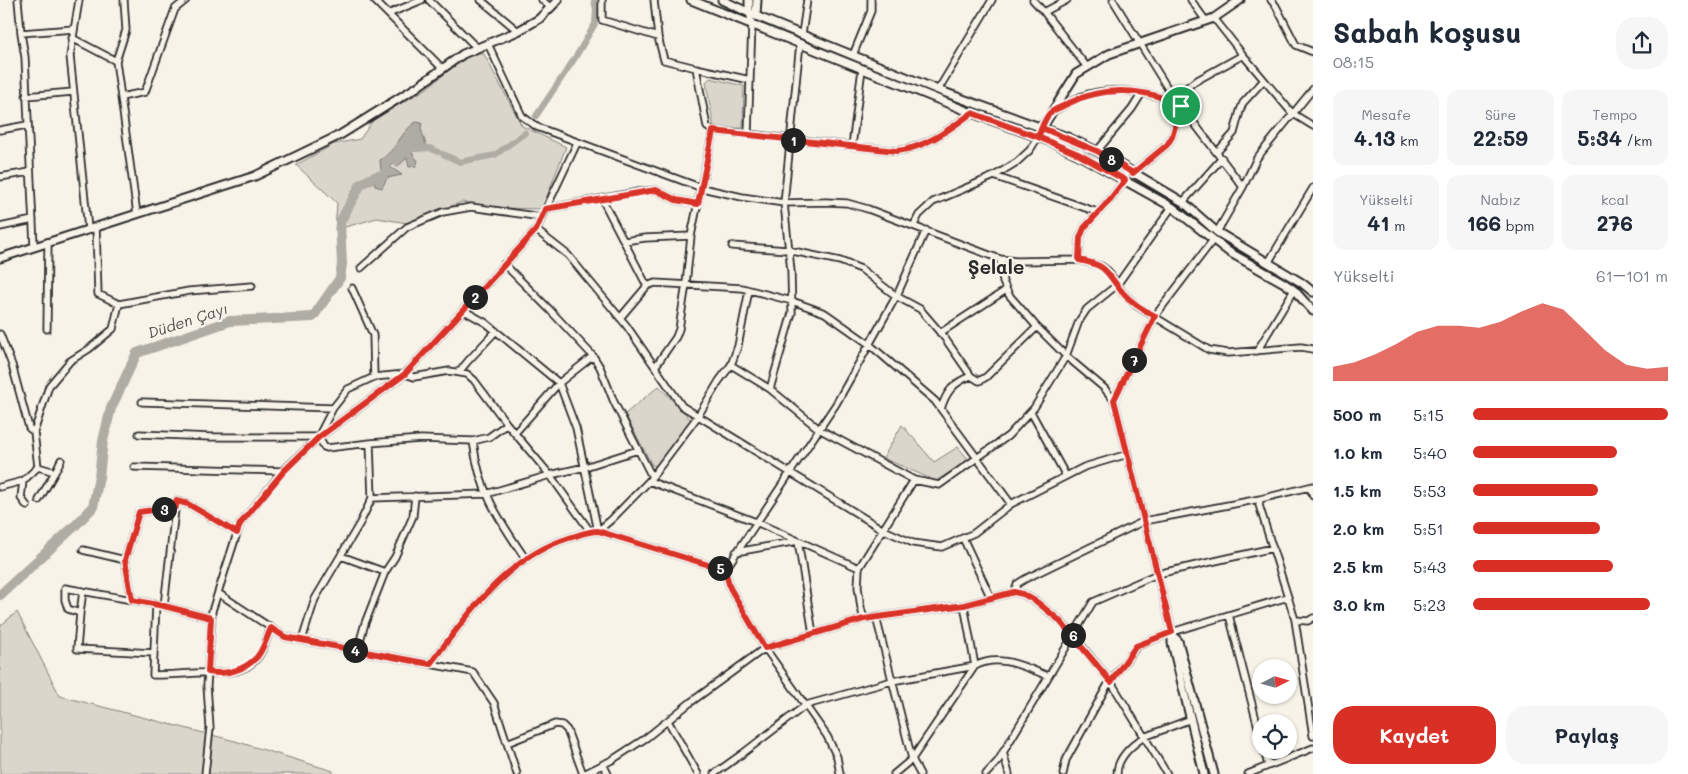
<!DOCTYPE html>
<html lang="tr">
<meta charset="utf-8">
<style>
:root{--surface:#fff;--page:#f6f6f7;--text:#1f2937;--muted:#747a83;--accent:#d93025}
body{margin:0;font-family:Mali,sans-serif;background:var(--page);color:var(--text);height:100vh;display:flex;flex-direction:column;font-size:19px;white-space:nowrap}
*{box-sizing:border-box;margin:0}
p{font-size:16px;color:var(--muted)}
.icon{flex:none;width:28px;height:28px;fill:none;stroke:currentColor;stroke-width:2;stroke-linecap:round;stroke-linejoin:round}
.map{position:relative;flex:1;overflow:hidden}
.details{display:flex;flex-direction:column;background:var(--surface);width:375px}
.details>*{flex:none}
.needle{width:32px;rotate:84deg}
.buttons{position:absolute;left:1252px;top:659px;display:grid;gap:10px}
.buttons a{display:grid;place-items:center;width:45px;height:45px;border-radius:50%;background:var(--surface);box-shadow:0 1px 4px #0004;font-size:25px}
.pin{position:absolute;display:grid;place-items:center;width:42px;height:42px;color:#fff;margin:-21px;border:2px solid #fff;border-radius:50%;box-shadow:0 1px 5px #0007}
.km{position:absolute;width:25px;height:25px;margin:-12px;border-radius:50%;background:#222;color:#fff;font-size:14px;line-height:25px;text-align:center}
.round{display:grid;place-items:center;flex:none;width:52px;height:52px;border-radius:20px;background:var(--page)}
.head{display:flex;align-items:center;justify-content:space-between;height:85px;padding:0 20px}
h1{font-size:28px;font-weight:700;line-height:38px}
.stats{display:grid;grid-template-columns:repeat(3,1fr);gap:8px;height:85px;padding:5px 20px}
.stats div{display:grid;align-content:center;border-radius:12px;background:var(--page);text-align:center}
.stats b{font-size:21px;font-weight:700}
.stats small{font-size:14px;font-weight:400}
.stats p{font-size:14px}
.chart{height:140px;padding:10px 20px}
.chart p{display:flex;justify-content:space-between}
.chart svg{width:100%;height:90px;margin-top:5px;fill:var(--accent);opacity:.7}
.button{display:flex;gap:10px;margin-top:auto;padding:10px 20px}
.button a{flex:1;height:58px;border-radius:20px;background:var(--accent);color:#fff;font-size:20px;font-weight:700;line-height:58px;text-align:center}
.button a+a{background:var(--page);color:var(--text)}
ul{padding:0 20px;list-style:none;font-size:16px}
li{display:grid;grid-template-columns:80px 60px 1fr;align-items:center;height:38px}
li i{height:12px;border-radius:6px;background:var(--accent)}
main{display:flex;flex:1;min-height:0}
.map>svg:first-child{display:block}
</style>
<main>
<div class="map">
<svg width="1313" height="774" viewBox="0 0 1313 774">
<rect width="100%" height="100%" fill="#f7f3e8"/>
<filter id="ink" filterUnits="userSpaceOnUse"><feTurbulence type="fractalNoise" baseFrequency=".02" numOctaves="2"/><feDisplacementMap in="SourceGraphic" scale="10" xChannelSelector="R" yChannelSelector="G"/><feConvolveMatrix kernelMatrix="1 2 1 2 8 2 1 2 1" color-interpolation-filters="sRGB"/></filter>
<g filter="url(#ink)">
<path fill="#dad6cc" stroke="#82807c" d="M 469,54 L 484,54 L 522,126 L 566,147 L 542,209 L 502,208 L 462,202 L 407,223 L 377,218 L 335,230 L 337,203 L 296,165 L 334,144 L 360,139 L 374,119 L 426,89 Z
M 710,78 L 744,86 L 743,128 L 714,129 L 706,82 Z
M 659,386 L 691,420 L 656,466 L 652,465 L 625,414 Z
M 902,425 L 934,462 L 958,447 L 969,460 L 936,481 L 883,458 Z
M 17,612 L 60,696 L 235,741 L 333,771 L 333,774 L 0,774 L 0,626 Z"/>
<path fill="#afaca4" stroke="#7a7874" d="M 416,122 L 422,123 L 421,129 L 427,148 L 425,149 L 417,146 L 410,150 L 418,161 L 416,166 L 409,167 L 407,158 L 397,167 L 394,164 L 390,167 L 402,175 L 387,178 L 382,188 L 375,186 L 374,177 L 381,172 L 380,160 C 396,151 401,131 416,122 Z"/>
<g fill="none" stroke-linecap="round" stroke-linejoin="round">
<path stroke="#afaca4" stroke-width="6" d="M 536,116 L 575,58 L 595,24 L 596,10 L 594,0
M 403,150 L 430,148 L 438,152
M 443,154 L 460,162 L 495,155 L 525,133"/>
<path stroke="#afaca4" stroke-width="10" d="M 0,595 L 78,523 L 93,507 L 99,477 L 103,441 L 111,408 L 137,353 L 230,321 L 313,317 L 340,278 L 342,264 L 340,222 L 361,184 L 374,177 L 384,175 L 385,172"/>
<g stroke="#2b2b2b" stroke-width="9">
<path id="minor" d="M 18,0 L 21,33
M 79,0 L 70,56 L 88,229
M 124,0 L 126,30 L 116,61 L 137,214
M 374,0 L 443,69
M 429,0 L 477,48
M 481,0 L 518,31
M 542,0 L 551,8
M 602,0 L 602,20 L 658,37
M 654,0 L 658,37 L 664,60 L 696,68 L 707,127 L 713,131 L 748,134 L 752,24 L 749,12
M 1033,0 L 1044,12
M 1067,0 L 1044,12 L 1087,67
M 1113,0 L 1173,97
M 1191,0 L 1206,21
M 1271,0 L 1276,6 L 1296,45 L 1313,52
M 388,14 L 422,0
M 1214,18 L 1243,55
M 802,34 L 807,0
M 72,38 L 116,61
M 488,44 L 522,116 L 537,127 L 702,188 L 742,197 L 784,203 L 826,202 L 847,203 L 868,209 L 1000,259 L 1016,261 L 1079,260 L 1101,266 L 1108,271 L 1123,293 L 1137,306 L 1209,350 L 1228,353 L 1301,347 L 1313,349
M 853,55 L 871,11 L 871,0
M 696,68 L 750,80
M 938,90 L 992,0
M 26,96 L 73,92
M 121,97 L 145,92 L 175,9 L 186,0
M 1170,100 L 1194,82 L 1243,55 L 1292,113 L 1313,126
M 1052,112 C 1061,107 1070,102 1080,97 C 1110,85 1153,91 1181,106 L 1243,187
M 0,130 L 27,125
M 748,134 L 896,151 C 925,148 949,130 972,113
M 852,146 L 862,69
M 1097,151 L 1132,109 L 1142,93
M 1217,152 L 1234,133 L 1240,111 L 1243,103 L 1263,81
M 1133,173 L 1167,145 L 1172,137 L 1181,106
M 994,176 L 1097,212
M 0,177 L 30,172
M 602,199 L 647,286
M 1183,202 L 1222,158
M 545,209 L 638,192 L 656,190 L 676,200 L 698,204
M 914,225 L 919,215 L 933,202 L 994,176 L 1017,162 L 1030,150 L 1038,137
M 0,227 L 33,220
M 536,230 L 568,255 L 626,325 L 682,406 L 882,529 L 913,543 L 942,547 L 974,533 L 1011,504
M 1217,232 L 1243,187 L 1257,158 L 1313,89
M 624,241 L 645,238 L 691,236
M 34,246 L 25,57 L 21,33 L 74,29
M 732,246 L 788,250 L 840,261 L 861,269 L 896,296 L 920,309 L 944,337 L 971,376 L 979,381 L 986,377 L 1037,327
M 1000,259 L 1003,282 L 1009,295 L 1037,327 L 1066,356 L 1104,388 L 1114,400 L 1172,632
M 1079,260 L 1080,238 L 1084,228 L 1108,202 L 1125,180
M 1268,263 L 1313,188
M 504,264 L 549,309 L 593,356 L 600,367 L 614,402 L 652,477
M 361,268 L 407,227 L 443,212 L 471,207 L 542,217
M 352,288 L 373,335 L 374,377
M 119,304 L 189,291 L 252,286
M 463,310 L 486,323 L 559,383 L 576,428 L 598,531
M 620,318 L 647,286 L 655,283 L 742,288 L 792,301 L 825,313 L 869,344 L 935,401 L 1011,504 L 1084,467 L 1128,454
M 47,329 L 48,242
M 940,333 L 1006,290
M 0,334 L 12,365 L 29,428 L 34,432 L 49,386 L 70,361 L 89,349 L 113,329 L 119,304 L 98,294 L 96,226
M 1257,351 L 1294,290
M 731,365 L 738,346 L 749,290
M 655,367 L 676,337 L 679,329 L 686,284 L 691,236 L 713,131
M 459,372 L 468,361 L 496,331
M 770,389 L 792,313 L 791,271 L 784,203 L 800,43
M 1114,400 L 1155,316 L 1213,240
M 142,402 L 333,408
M 941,409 C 946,392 954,382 971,376
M 1031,412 L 1066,476
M 515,433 L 559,383 L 593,356
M 139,434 L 211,437 L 319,437
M 319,435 L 333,408 L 348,389 L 374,377 L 405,374 L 414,377 L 449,371 L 467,374 L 474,380 L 507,424 L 550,475 L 590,531
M 319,437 L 324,447 L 327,448 L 370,443 L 421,439 L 473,441 L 489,437 L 507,424
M 473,441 C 479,491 498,518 525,558
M 38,467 L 55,472 L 39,500
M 134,467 L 283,471
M 55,472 L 61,460
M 649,481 L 756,522 L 859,568
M 0,487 L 23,481
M 1310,487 L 1313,496
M 372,498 L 486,494 L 550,475 L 585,467 L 638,450
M 27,506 L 21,498 L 23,481 L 38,467 L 34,432
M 598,531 L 612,519 L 649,481 L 698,416 L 719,381 L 731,365 L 770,389 L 819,429 L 914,480 L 939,485 L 1008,436 L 1034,408 L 1066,356 L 1079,321 L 1087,309 L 1117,285 L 1172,207
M 963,538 L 991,598
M 83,550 L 125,560
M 736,552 L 798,541 L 813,634
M 341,556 L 385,572
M 1014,592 L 1017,584 L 1025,579 L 1144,521 L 1260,499
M 218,593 L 285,637 L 473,672 L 494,703 L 517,774
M 1288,597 L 1295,620 L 1313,736
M 132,600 L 65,588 L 65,600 L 68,609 L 80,613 L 77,649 L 154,653
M 156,604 L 153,675 C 168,675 182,674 196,673 C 217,672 242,677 258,657 C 264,649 267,637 271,628
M 159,605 L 132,600 L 125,560 L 139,512 L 176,507
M 80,613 L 83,591
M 1229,615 L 1261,739
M 876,617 L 912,759 L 920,774
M 211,618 L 164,606 L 176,501 L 188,504 L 237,533
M 864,619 L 861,608 L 858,587 L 859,568 L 914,480
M 1295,620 L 1308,621 L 1313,618
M 302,640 L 315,599 L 360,523 L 372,498 L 370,443
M 357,651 L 365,623 L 385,572 L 395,557 L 413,516 L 415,496
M 430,664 C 469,614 505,558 569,538 C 579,535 588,531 598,531 L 725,570
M 668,721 L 698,774
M 507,743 L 555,724 L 562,725 L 567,730 L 583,774
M 1264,750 L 1268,765
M 1003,752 L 1009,774
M 603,764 L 608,774
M 205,774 L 210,728 L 207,686 L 212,611 L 240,524 L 283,471 L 319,437 L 405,374 L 536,230 L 577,143
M 584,774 L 612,760 L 646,738 L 691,702 L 765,648 L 864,619 L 964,605 L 1014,592 L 1023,594 L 1037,602 L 1059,620 L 1073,635 L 1111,682 L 1167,774
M 714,774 L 742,754 L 806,705 L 892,681 L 975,666 L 964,605
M 840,774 L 837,757 L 827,736 L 765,648 L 730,588 L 725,570 L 836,404 L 898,293 L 926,230
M 894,774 L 912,759 L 975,666 C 999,653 1025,667 1048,676
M 986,774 L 998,761 L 1093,602 L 1157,574 L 1273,548
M 1063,774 L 1066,760 L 1107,686 L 1137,646 L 1172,632 L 1288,597 L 1259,505 L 1260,499 L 1313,486
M 1117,774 C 1117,758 1132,745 1144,737 L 1191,719
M 1248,774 L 1313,748"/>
</g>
<g stroke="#2b2b2b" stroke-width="11">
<path id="tertiary" d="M 691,0 L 972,113 L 1052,142 L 1077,154 L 1172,207 L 1229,252 L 1284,283 L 1294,290 L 1313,311
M 722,0 L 756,16 L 938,90 L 1067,137 L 1097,151 L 1183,202 L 1217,232 L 1302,283 L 1313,292
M 749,12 L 749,0
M 756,16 L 757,0
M 1040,131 L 1076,74 L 1109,54 L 1214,18 L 1240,0
M 0,258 L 255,176 L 340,135 L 417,87 L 463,54 L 518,31 L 539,19 L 558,0
M 1172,632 L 1172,643 L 1204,774
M 1172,635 L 1178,641 L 1214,774"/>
</g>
<use href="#minor" stroke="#f7f3e8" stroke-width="5.5"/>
<use href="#tertiary" stroke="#f7f3e8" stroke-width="7"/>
</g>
</g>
<g fill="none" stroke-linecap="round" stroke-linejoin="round" filter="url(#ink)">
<g stroke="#fff" stroke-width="10">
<path id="route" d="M 1181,106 C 1146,87 1102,86 1067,104 C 1062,107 1054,109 1050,113 C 1044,119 1041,130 1038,137 L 972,113 C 949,130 925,148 896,151 L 713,131 L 698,204 L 676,200 L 656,190 L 545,209 L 536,230 L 405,374 L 319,437 L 284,471 L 240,524 L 237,533 L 188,504 L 176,501 L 176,507 L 139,512 L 125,560 L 132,600 L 164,606 L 211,618 L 208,672 C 225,675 244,671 257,657 C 263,650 267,637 271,628 L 285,637 L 430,664 C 469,614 505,558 569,538 C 579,535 588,531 598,531 L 725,570 L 730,588 L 765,648 L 864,619 L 964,605 L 1014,592 L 1023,594 L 1037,602 L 1059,620 L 1111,682 L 1136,646 L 1172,632 L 1114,400 L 1155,316 C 1143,310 1132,303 1123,293 C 1105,272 1110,266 1079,260 L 1080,238 L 1084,228 L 1108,202 L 1125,180 L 1078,154 L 1038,137 L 1042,128 L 1097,151 L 1133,173 L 1167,145 L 1172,137 L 1181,106"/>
</g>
<use href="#route" stroke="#d93025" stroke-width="6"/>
</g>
<g text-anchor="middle" stroke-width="4.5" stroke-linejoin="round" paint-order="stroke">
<g font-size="15" font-style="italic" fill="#53524f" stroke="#f7f3e8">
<text transform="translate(188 321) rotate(-18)" y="5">Düden Çayı</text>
</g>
<g font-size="19" font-weight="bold" fill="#2b2b2b" stroke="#f7f3e8">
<text x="996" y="274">Şelale</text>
</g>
</g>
</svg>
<div class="buttons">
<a><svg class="needle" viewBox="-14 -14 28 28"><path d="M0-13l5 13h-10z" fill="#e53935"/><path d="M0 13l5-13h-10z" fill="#747a83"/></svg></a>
<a><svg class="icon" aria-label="locate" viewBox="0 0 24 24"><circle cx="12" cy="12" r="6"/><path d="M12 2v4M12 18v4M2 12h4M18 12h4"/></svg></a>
</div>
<div class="pin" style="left:1181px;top:106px;background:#1e9e55"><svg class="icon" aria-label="arrive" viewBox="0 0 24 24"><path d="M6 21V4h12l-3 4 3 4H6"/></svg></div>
<b class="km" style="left:793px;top:140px">1</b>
<b class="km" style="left:475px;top:297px">2</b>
<b class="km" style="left:164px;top:509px">3</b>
<b class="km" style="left:355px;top:650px">4</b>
<b class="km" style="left:720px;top:568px">5</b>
<b class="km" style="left:1073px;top:635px">6</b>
<b class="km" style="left:1134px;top:360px">7</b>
<b class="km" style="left:1111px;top:159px">8</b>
</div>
<section class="details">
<div class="head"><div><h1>Sabah koşusu</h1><p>08:15</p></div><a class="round"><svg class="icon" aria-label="share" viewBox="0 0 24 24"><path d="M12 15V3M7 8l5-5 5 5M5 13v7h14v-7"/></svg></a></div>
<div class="stats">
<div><p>Mesafe</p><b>4.13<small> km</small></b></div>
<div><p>Süre</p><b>22:59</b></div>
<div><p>Tempo</p><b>5:34<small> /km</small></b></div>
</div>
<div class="stats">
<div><p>Yükselti</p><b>41<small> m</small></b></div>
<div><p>Nabız</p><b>166<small> bpm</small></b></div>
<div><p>kcal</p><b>276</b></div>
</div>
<div class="chart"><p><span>Yükselti</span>61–101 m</p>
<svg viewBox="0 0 160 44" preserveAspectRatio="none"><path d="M0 44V37L10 35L20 31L30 26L40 20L50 17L60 17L70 18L80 15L90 10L100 6L110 9L120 19L130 29L140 36L150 38L160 37V44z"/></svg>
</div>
<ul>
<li><b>500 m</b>5:15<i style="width:100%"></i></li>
<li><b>1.0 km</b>5:40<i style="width:74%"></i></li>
<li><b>1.5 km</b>5:53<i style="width:64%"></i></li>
<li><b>2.0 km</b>5:51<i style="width:65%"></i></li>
<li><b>2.5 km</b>5:43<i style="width:72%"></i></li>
<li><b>3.0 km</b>5:23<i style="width:91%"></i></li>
</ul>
<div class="button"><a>Kaydet</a><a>Paylaş</a></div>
</section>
</main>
